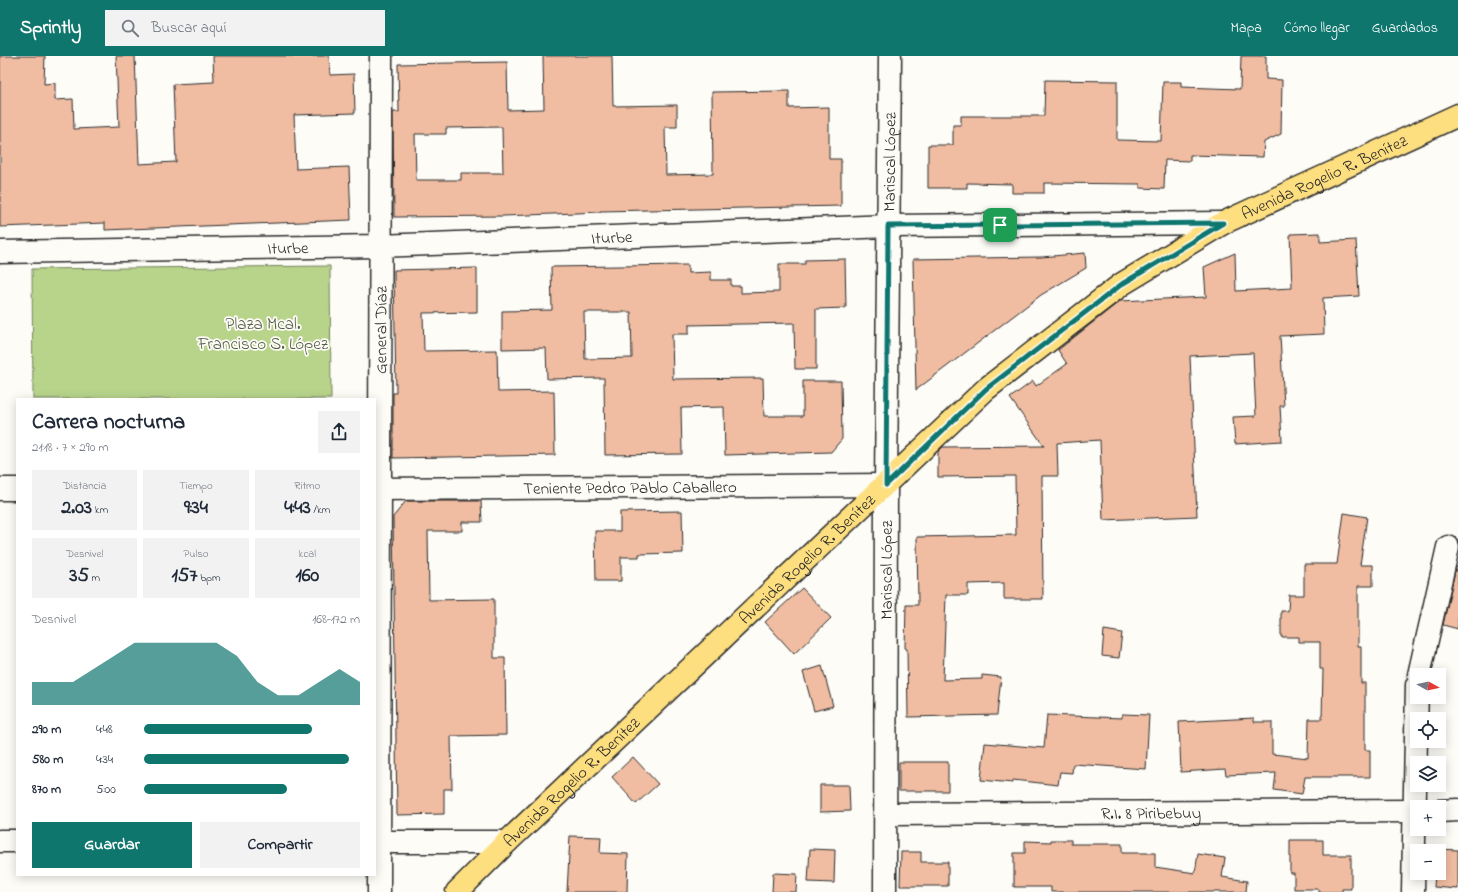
<!DOCTYPE html>
<html lang="es">
<meta charset="utf-8">
<style>
:root{--surface:#fff;--page:#f2f2f3;--text:#1f2937;--muted:#747a83;--accent:#0f766e}
body{margin:0;font-family:"Indie Flower",sans-serif;background:var(--page);color:var(--text);height:100vh;display:flex;flex-direction:column;font-size:15px;white-space:nowrap}
*{box-sizing:border-box;margin:0}
p{font-size:13px;color:var(--muted)}
.icon{flex:none;width:22px;height:22px;fill:none;stroke:currentColor;stroke-width:2;stroke-linecap:round;stroke-linejoin:round}
.map{position:relative;flex:1;overflow:hidden}
.side{position:absolute;left:16px;top:342px;width:360px;height:478px;display:flex;flex-direction:column;background:var(--surface);border-radius:0px;box-shadow:0 2px 10px #0003}
.side>*{flex:none}
.needle{width:26px;rotate:98deg}
.buttons{position:absolute;left:1410px;top:612px;display:grid;gap:8px}
.buttons a{display:grid;place-items:center;width:36px;height:36px;border-radius:0px;background:var(--surface);box-shadow:0 2px 10px #0003;font-size:20px}
.pin{position:absolute;display:grid;place-items:center;width:34px;height:34px;color:#fff;margin:-17px;border-radius:8px;box-shadow:0 2px 6px #0006}
.round{display:grid;place-items:center;flex:none;width:42px;height:42px;border-radius:0px;background:var(--page)}
.head{display:flex;align-items:center;justify-content:space-between;height:68px;padding:0 16px}
h1{font-size:22px;font-weight:700;line-height:30px}
.metrics{display:grid;grid-template-columns:repeat(3,1fr);gap:6px;height:68px;padding:4px 16px}
.metrics div{display:grid;align-content:center;border-radius:0px;background:var(--page);text-align:center}
.metrics b{font-size:20px;font-weight:700}
.metrics small{font-size:11px;font-weight:400}
.metrics p{font-size:11px}
.chart{height:112px;padding:8px 16px}
.chart p{display:flex;justify-content:space-between}
.chart svg{width:100%;height:72px;margin-top:4px;fill:var(--accent);opacity:.7}
.cta{display:flex;gap:8px;margin-top:auto;padding:8px 16px}
.cta a{flex:1;height:46px;border-radius:0px;background:var(--accent);color:#fff;font-size:16px;font-weight:700;line-height:46px;text-align:center}
.cta a+a{background:var(--page);color:var(--text)}
ul{padding:0 16px;list-style:none;font-size:13px}
li{display:grid;grid-template-columns:64px 48px 1fr;align-items:center;height:30px}
li i{height:10px;border-radius:5px;background:var(--accent)}
header{display:flex;align-items:center;gap:24px;box-sizing:border-box;height:56px;padding:0 20px;background:var(--accent);color:#fff}
header strong{font-size:19px}
nav{display:flex;gap:22px;margin-inline-start:auto;font-size:14px}
.search{width:280px;height:36px;background:var(--page);display:flex;align-items:center;gap:10px;box-sizing:border-box;padding:0 14px;border-radius:0px;color:var(--muted);font-size:15px}
.map>svg:first-child{display:block}
</style>
<header>
<strong>Sprintly</strong>
<div class="search"><svg class="icon" aria-label="search" viewBox="0 0 24 24"><circle cx="10" cy="10" r="6"/><path d="M15 15l6 6"/></svg>Buscar aquí</div>
<nav><a>Mapa</a><a>Cómo llegar</a><a>Guardados</a></nav>
</header>
<div class="map">
<svg width="1458" height="836" viewBox="0 0 1458 836">
<rect width="100%" height="100%" fill="#fdfcf7"/>
<filter id="ink" filterUnits="userSpaceOnUse"><feTurbulence type="fractalNoise" baseFrequency=".025" numOctaves="2"/><feDisplacementMap in="SourceGraphic" scale="8" xChannelSelector="R" yChannelSelector="G"/><feConvolveMatrix kernelMatrix="1 2 1 2 8 2 1 2 1" color-interpolation-filters="sRGB"/></filter>
<g filter="url(#ink)">
<path fill="#b8d48b" stroke="#72805b" d="M 330,210 L 331,343 L 33,343 L 32,213 Z"/>
<path fill="#f0bda2" stroke="#2b2b2b" fill-rule="evenodd" d="M 0,0 L 45,0 L 44,28 L 55,27 L 55,44 L 73,43 L 74,73 L 119,71 L 116,0 L 135,0 L 139,108 L 176,106 L 173,28 L 214,26 L 213,0 L 329,0 L 330,19 L 354,18 L 355,57 L 294,59 L 296,113 L 349,111 L 351,164 L 105,174 L 105,167 L 0,171 Z
M 543,0 L 612,0 L 613,50 L 677,49 L 677,71 L 665,71 L 666,119 L 713,118 L 712,36 L 789,35 L 789,52 L 829,51 L 829,103 L 841,103 L 841,150 L 600,155 L 600,156 L 504,160 L 394,161 L 393,56 L 399,56 L 398,8 L 507,6 L 508,54 L 544,53 ZM 502,71 L 503,117 L 461,117 L 461,124 L 416,124 L 415,78 L 446,78 L 446,72 Z
M 1241,0 L 1266,0 L 1266,23 L 1282,24 L 1281,78 L 1264,86 L 1263,101 L 1190,99 L 1190,105 L 1165,104 L 1164,133 L 1140,132 L 1140,128 L 1044,127 L 1044,137 L 1012,137 L 1012,128 L 967,127 L 967,132 L 928,132 L 928,89 L 953,89 L 953,69 L 961,69 L 961,60 L 1044,60 L 1045,24 L 1117,25 L 1117,84 L 1161,85 L 1163,26 L 1181,26 L 1181,31 L 1240,33 Z
M 1320,177 L 1320,186 L 1356,184 L 1359,240 L 1323,242 L 1324,278 L 1280,280 L 1284,350 L 1280,350 L 1282,385 L 1235,388 L 1233,361 L 1256,360 L 1253,297 L 1190,300 L 1197,460 L 1103,464 L 1100,384 L 1057,387 L 1058,420 L 1042,420 L 1043,543 L 1004,543 L 1004,527 L 968,528 L 968,539 L 946,539 L 943,624 L 982,623 L 982,619 L 1001,621 L 997,659 L 908,661 L 907,593 L 905,592 L 906,549 L 918,549 L 917,481 L 1016,479 L 1015,420 L 938,421 L 938,395 L 943,391 L 1044,390 L 1010,342 L 1033,325 L 1036,330 L 1067,308 L 1058,294 L 1120,245 L 1206,241 L 1204,211 L 1235,197 L 1236,235 L 1292,232 L 1290,178 Z
M 1085,197 L 1086,212 L 1041,239 L 916,334 L 913,203 L 1042,201 Z
M 845,203 L 846,252 L 816,253 L 816,313 L 795,313 L 794,267 L 689,269 L 689,278 L 672,278 L 673,323 L 763,322 L 764,360 L 803,360 L 803,325 L 841,325 L 842,383 L 831,396 L 725,399 L 724,351 L 681,352 L 682,398 L 605,399 L 604,322 L 547,323 L 546,292 L 502,293 L 502,255 L 552,254 L 551,211 L 688,209 L 688,217 L 711,216 L 711,224 L 731,224 L 731,230 L 741,230 L 741,237 L 779,236 L 779,208 L 805,208 L 805,204 ZM 584,256 L 631,256 L 632,302 L 585,303 Z
M 477,212 L 477,256 L 423,257 L 424,295 L 497,294 L 498,336 L 554,335 L 555,399 L 393,402 L 393,337 L 396,337 L 394,214 Z
M 406,445 L 481,445 L 482,466 L 462,466 L 462,475 L 428,475 L 429,544 L 494,543 L 494,602 L 505,602 L 506,679 L 451,680 L 452,733 L 444,733 L 444,758 L 397,759 L 393,461 Z
M 682,455 L 683,497 L 639,498 L 639,501 L 621,501 L 621,525 L 596,525 L 595,475 L 620,475 L 620,456 Z
M 1344,457 L 1367,461 L 1360,509 L 1373,509 L 1373,530 L 1358,530 L 1358,590 L 1361,590 L 1361,627 L 1365,627 L 1365,694 L 1370,694 L 1370,721 L 1305,721 L 1302,738 L 1274,734 L 1276,717 L 1226,719 L 1225,713 L 1181,716 L 1179,666 L 1254,662 L 1254,666 L 1272,666 L 1272,698 L 1308,702 L 1309,663 L 1322,663 L 1323,613 L 1320,613 L 1320,586 L 1299,586 L 1299,581 L 1281,581 L 1281,555 L 1288,555 L 1289,539 L 1304,539 L 1304,508 L 1337,508 Z
M 1456,511 L 1458,511 L 1458,573 L 1443,569 Z
M 802,532 L 831,562 L 794,598 L 765,566 Z
M 1104,574 L 1122,577 L 1119,602 L 1102,600 Z
M 822,610 L 833,650 L 814,655 L 803,616 Z
M 1122,658 L 1149,659 L 1146,713 L 1073,708 L 1072,717 L 1060,716 L 1058,729 L 1013,724 L 1013,727 L 981,724 L 985,687 L 1044,692 L 1047,659 L 1122,662 Z
M 633,701 L 658,728 L 636,748 L 612,721 Z
M 899,706 L 948,706 L 948,735 L 899,735 Z
M 820,729 L 849,729 L 850,755 L 820,756 Z
M 570,780 L 601,781 L 600,797 L 628,798 L 627,836 L 567,836 Z
M 1051,784 L 1071,784 L 1071,788 L 1122,788 L 1122,797 L 1155,797 L 1155,811 L 1195,817 L 1198,798 L 1225,802 L 1222,821 L 1247,825 L 1246,836 L 1051,836 L 1051,831 L 1014,831 L 1014,797 L 1025,797 L 1025,785 L 1051,786 Z
M 1290,784 L 1323,784 L 1323,799 L 1351,799 L 1351,833 L 1342,833 L 1342,836 L 1319,836 L 1319,833 L 1294,833 L 1294,817 L 1290,817 Z
M 810,793 L 835,794 L 834,827 L 808,826 Z
M 1437,793 L 1458,794 L 1458,833 L 1434,831 L 1435,817 L 1439,817 L 1439,795 L 1437,795 Z
M 901,796 L 921,796 L 921,806 L 948,806 L 948,830 L 900,830 Z
M 773,817 L 797,818 L 796,836 L 772,836 Z"/>
<g fill="none" stroke-linecap="round" stroke-linejoin="round">
<g stroke="#2b2b2b" stroke-width="25">
<g id="minor">
<path id="s1" d="M 0,196 L 379,190 L 889,170 L 1223,167"/>
<path d="M 0,433 L 17,433"/>
<path id="s2" d="M 375,433 L 886,429"/>
<path d="M 1419,619 L 1448,491"/>
<path d="M 1439,755 L 1458,754"/>
<path id="s3" d="M 885,758 L 1417,755"/>
<path d="M 0,785 L 17,785"/>
<path d="M 375,786 L 507,786"/>
<path id="s4" d="M 379,836 L 381,0"/>
<path id="s5" d="M 885,836 L 886,429 L 890,0"/>
<path d="M 1413,836 L 1417,629"/>
</g>
</g>
<g stroke="#2b2b2b" stroke-width="25">
<g id="primary">
<path id="s6" d="M 457,836 L 507,786 L 986,333 L 1122,228 L 1223,167 L 1458,59"/>
</g>
</g>
<use href="#minor" stroke="#fdfcf7" stroke-width="22"/>
<use href="#primary" stroke="#fedf80" stroke-width="22"/>
</g>
</g>
<g fill="none" stroke-linecap="round" stroke-linejoin="round" filter="url(#ink)">
<g stroke="#fff" stroke-width="8">
<path id="route" d="M 1223,167 L 1122,228 L 986,333 L 886,429 L 888,170 Z"/>
</g>
<use href="#route" stroke="#0f766e" stroke-width="5"/>
</g>
<g text-anchor="middle" stroke-width="3.5" stroke-linejoin="round" paint-order="stroke">
<g font-size="17" fill="#2b2b2b" stroke="#fdfcf7">
<text dy="6" stroke="none"><textPath href="#s5" startOffset="730">Mariscal López</textPath></text>
<text dy="6" stroke="none"><textPath href="#s6" startOffset="1131">Avenida Rogelio R. Benítez</textPath></text>
<text dy="6" stroke="none"><textPath href="#s1" startOffset="612">Iturbe</textPath></text>
<text dy="6" stroke="none"><textPath href="#s1" startOffset="288">Iturbe</textPath></text>
<text dy="6" stroke="none"><textPath href="#s4" startOffset="562">General Díaz</textPath></text>
<text dy="6" stroke="none"><textPath href="#s2" startOffset="255">Teniente Pedro Pablo Caballero</textPath></text>
<text dy="6" stroke="none"><textPath href="#s6" startOffset="483">Avenida Rogelio R. Benítez</textPath></text>
<text dy="6" stroke="none"><textPath href="#s5" startOffset="322">Mariscal López</textPath></text>
<text dy="6" stroke="none"><textPath href="#s6" startOffset="159">Avenida Rogelio R. Benítez</textPath></text>
<text dy="6" stroke="none"><textPath href="#s3" startOffset="266">R.I. 8 Piribebuy</textPath></text>
</g>
<g font-size="17" fill="#555e48" stroke="#fdfcf7">
<text x="263" y="273">Plaza Mcal.<tspan x="263" dy="20">Francisco S. López</tspan></text>
</g>
</g>
</svg>
<div class="buttons">
<a><svg class="needle" viewBox="-14 -14 28 28"><path d="M0-13l5 13h-10z" fill="#e53935"/><path d="M0 13l5-13h-10z" fill="#747a83"/></svg></a>
<a><svg class="icon" aria-label="locate" viewBox="0 0 24 24"><circle cx="12" cy="12" r="6"/><path d="M12 2v4M12 18v4M2 12h4M18 12h4"/></svg></a>
<a><svg class="icon" aria-label="layers" viewBox="0 0 24 24"><path d="M12 4l9 5-9 5-9-5zM3 14l9 5 9-5"/></svg></a>
<a>+</a>
<a>−</a>
</div>
<div class="pin" style="left:1000px;top:169px;background:#1e9e55"><svg class="icon" aria-label="arrive" viewBox="0 0 24 24"><path d="M6 21V4h12l-3 4 3 4H6"/></svg></div>
<section class="side">
<div class="head"><div><h1>Carrera nocturna</h1><p>21:18 · 7 × 290 m</p></div><a class="round"><svg class="icon" aria-label="share" viewBox="0 0 24 24"><path d="M12 15V3M7 8l5-5 5 5M5 13v7h14v-7"/></svg></a></div>
<div class="metrics">
<div><p>Distancia</p><b>2.03<small> km</small></b></div>
<div><p>Tiempo</p><b>9:34</b></div>
<div><p>Ritmo</p><b>4:43<small> /km</small></b></div>
</div>
<div class="metrics">
<div><p>Desnivel</p><b>35<small> m</small></b></div>
<div><p>Pulso</p><b>157<small> bpm</small></b></div>
<div><p>kcal</p><b>160</b></div>
</div>
<div class="chart"><p><span>Desnivel</span>168–172 m</p>
<svg viewBox="0 0 160 44" preserveAspectRatio="none"><path d="M0 44V30L10 30L20 30L30 22L40 14L50 6L60 6L70 6L80 6L90 6L100 14L110 30L120 38L130 38L140 30L150 22L160 30V44z"/></svg>
</div>
<ul>
<li><b>290 m</b>4:48<i style="width:78%"></i></li>
<li><b>580 m</b>4:34<i style="width:95%"></i></li>
<li><b>870 m</b>5:00<i style="width:66%"></i></li>
</ul>
<div class="cta"><a>Guardar</a><a>Compartir</a></div>
</section>
</div>
